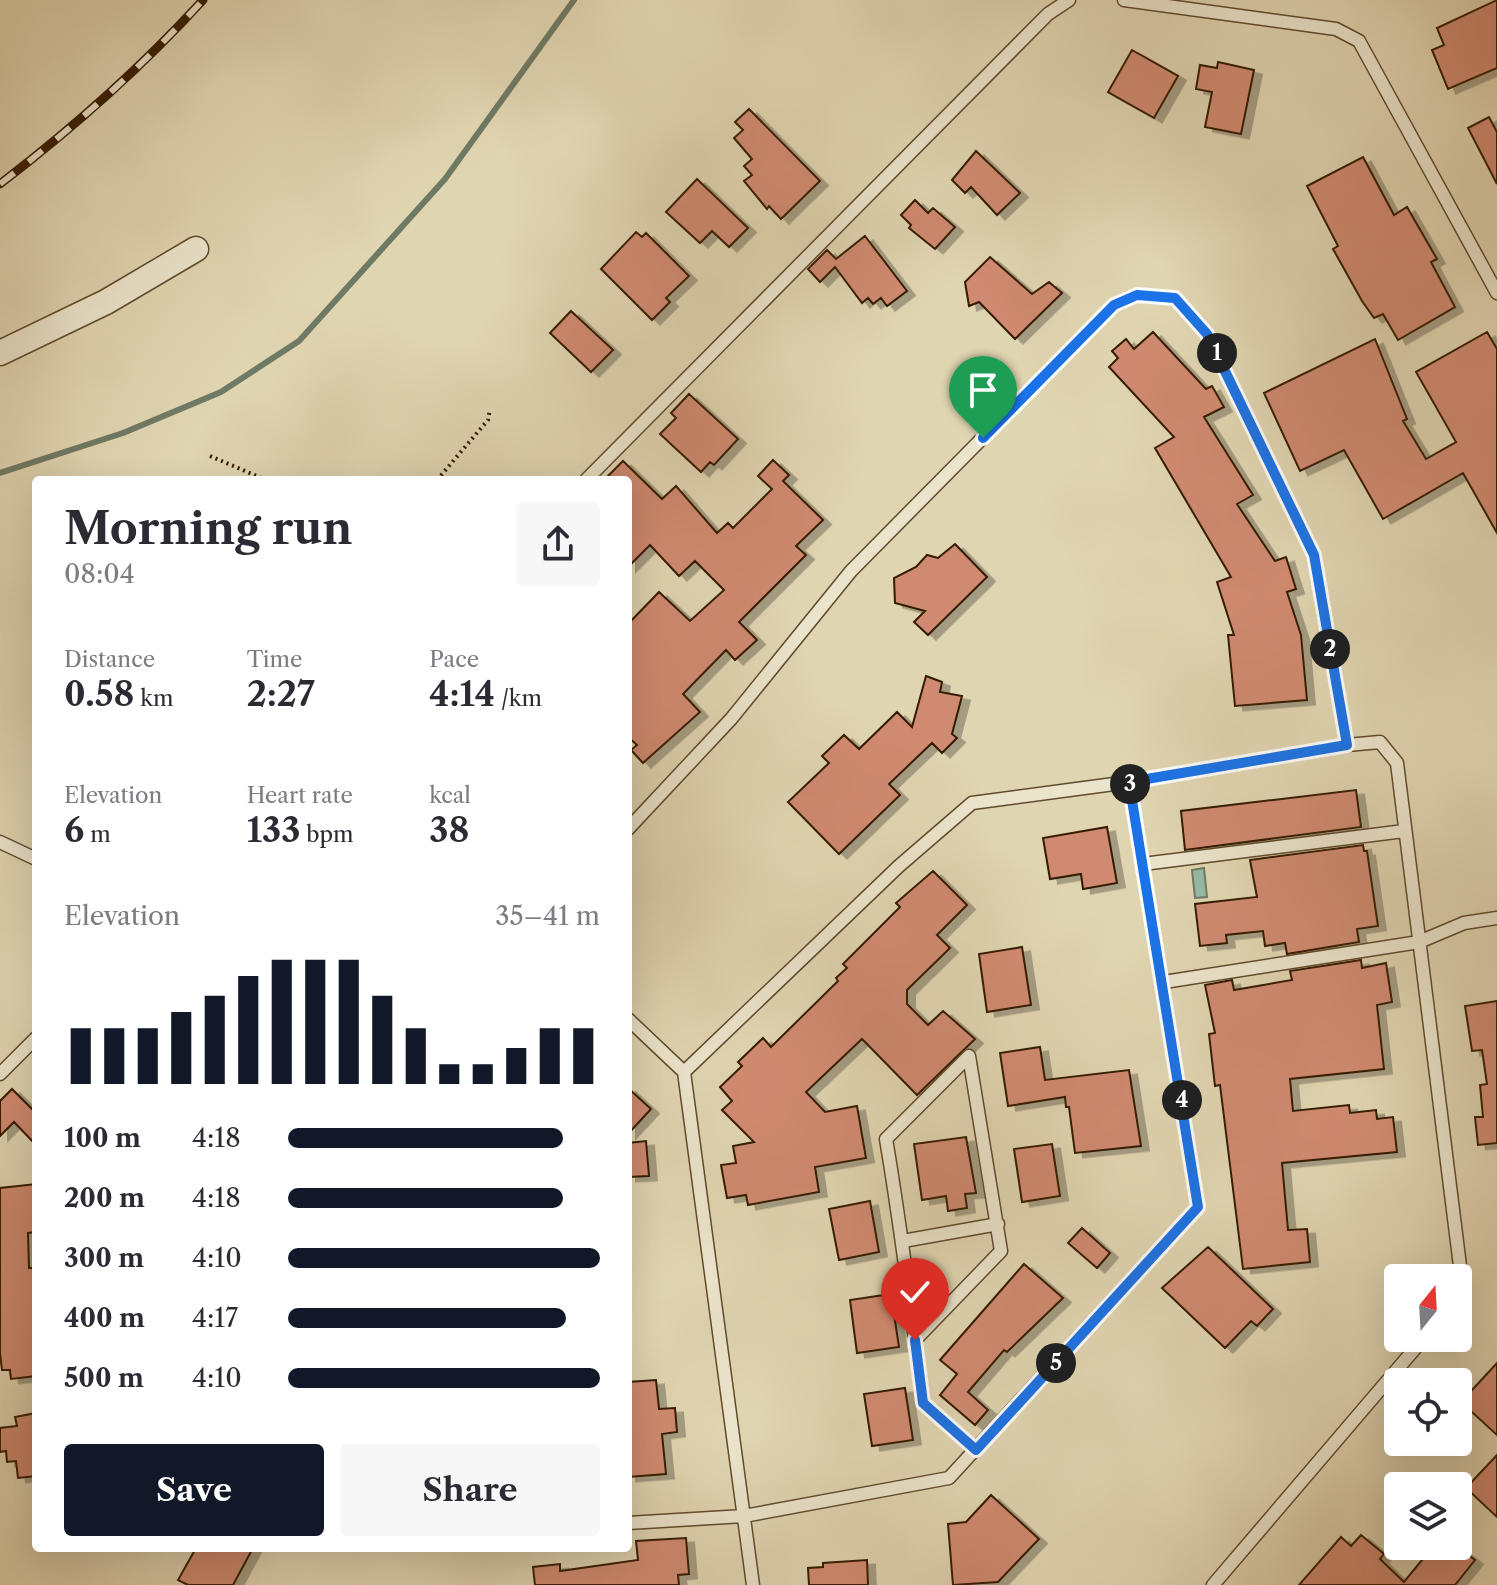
<!DOCTYPE html>
<meta charset="utf-8">
<style>
:root{--surface:#fff;--page:#f7f7f7;--text:#2b2b33;--muted:#7c7c81;--accent:#111827}
body{margin:0;font-family:"Libre Caslon Text",serif;background:var(--page);color:var(--text);height:100vh;display:flex;flex-direction:column;font-size:30px;white-space:nowrap}
*{box-sizing:border-box;margin:0}
p{font-size:26px;color:var(--muted)}
.icon{flex:none;width:44px;height:44px;fill:none;stroke:currentColor;stroke-width:2;stroke-linecap:round;stroke-linejoin:round}
.map{position:relative;flex:1;overflow:hidden}
.panel{position:absolute;left:32px;top:476px;width:600px;height:1076px;display:flex;flex-direction:column;background:var(--surface);border-radius:8px;box-shadow:0 8px 32px #0002}
.panel>*{flex:none}
.needle{width:52px;rotate:18deg}
.fabs{position:absolute;left:1384px;top:1264px;display:grid;gap:16px}
.fabs a{display:grid;place-items:center;width:88px;height:88px;border-radius:8px;background:var(--surface);box-shadow:0 8px 32px #0002;font-size:40px}
.pin{position:absolute;display:grid;place-items:center;width:68px;height:68px;color:#fff;margin:-82px -34px;border-radius:50% 50% 50% 0;rotate:-45deg;box-shadow:0 0 8px #0007}
.pin .icon{rotate:45deg}
.km{position:absolute;width:40px;height:40px;margin:-20px;border-radius:50%;background:#222;color:#fff;font-size:22px;line-height:40px;text-align:center}
.round{display:grid;place-items:center;flex:none;width:84px;height:84px;border-radius:8px;background:var(--page)}
.headline{display:flex;align-items:center;justify-content:space-between;height:136px;padding:0 32px}
h1{font-size:44px;font-weight:800;line-height:60px}
.metrics{display:grid;grid-template-columns:repeat(3,1fr);gap:12px;height:136px;padding:8px 32px}
.metrics div{display:grid;align-content:center}
.metrics b{font-size:34px;font-weight:800}
.metrics small{font-size:22px;font-weight:400}
.metrics p{font-size:22px}
.chart{height:224px;padding:16px 32px}
.chart p{display:flex;justify-content:space-between}
.chart svg{width:100%;height:144px;margin-top:8px;stroke:var(--accent);stroke-width:6}
.button{display:flex;gap:16px;margin-top:auto;padding:16px 32px}
.button a{flex:1;height:92px;border-radius:8px;background:var(--accent);color:#fff;font-size:32px;font-weight:800;line-height:92px;text-align:center}
.button a+a{background:var(--page);color:var(--text)}
ul{padding:0 32px;list-style:none;font-size:26px}
li{display:grid;grid-template-columns:128px 96px 1fr;align-items:center;height:60px}
li i{height:20px;border-radius:10px;background:var(--accent)}
.map>svg:first-child{display:block}
</style>
<div class="map">
<svg width="1497" height="1585" viewBox="0 0 1497 1585">
<defs>
<filter id="shadow"><feDropShadow dx="8" dy="4.5" stdDeviation="0" flood-color="#0004"/></filter>
</defs>
<rect width="100%" height="100%" fill="#e0d5b1"/>
<filter id="stains"><feTurbulence type="fractalNoise" baseFrequency=".0025" numOctaves="4"/><feColorMatrix values="0 0 0 0 .2 0 0 0 0 .09 0 0 0 0 .02 0 0 0 .5 -.17"/></filter>
<radialGradient id="worn" r=".72"><stop offset=".6" stop-color="#630" stop-opacity="0"/><stop offset="1" stop-color="#630" stop-opacity=".3"/></radialGradient>
<path fill="#95b9a7" stroke="#6f7a64" stroke-width="2" d="M 1204,868 L 1207,897 L 1195,898 L 1192,870 Z"/>
<g fill="none" stroke-linecap="round" stroke-linejoin="round">
<path stroke="#6f7a64" stroke-width="6" d="M 0,473 L 123,433 L 221,392 L 299,341 L 445,179 L 574,0"/>
</g>
<path fill="#d08a71" stroke="#351b00" stroke-width="2" filter="url(#shadow)" d="M 1497,0 L 1497,68 L 1448,89 L 1432,50 L 1444,45 L 1437,28 Z
M 1132,50 L 1178,76 L 1154,118 L 1108,92 Z
M 1218,62 L 1254,70 L 1241,134 L 1205,127 L 1212,92 L 1196,89 L 1200,65 L 1217,68 Z
M 749,109 L 820,181 L 781,219 L 769,206 L 767,209 L 744,181 L 752,175 L 744,166 L 752,159 L 734,138 L 743,130 L 735,122 Z
M 1489,117 L 1497,132 L 1497,184 L 1468,128 Z
M 976,151 L 1020,193 L 997,215 L 971,187 L 965,193 L 952,180 Z
M 1363,157 L 1394,215 L 1407,207 L 1437,259 L 1431,262 L 1455,307 L 1398,340 L 1383,314 L 1374,318 L 1362,301 L 1333,249 L 1338,246 L 1307,186 Z
M 697,179 L 748,228 L 729,247 L 712,231 L 700,243 L 666,212 Z
M 915,200 L 928,213 L 933,208 L 955,227 L 935,249 L 909,228 L 911,225 L 901,215 Z
M 636,232 L 642,237 L 646,233 L 689,276 L 666,298 L 670,302 L 652,320 L 601,269 Z
M 865,236 L 907,291 L 887,306 L 881,298 L 873,304 L 868,298 L 862,303 L 835,267 L 820,282 L 808,269 L 827,250 L 836,259 Z
M 990,257 L 1032,294 L 1049,282 L 1062,293 L 1015,339 L 979,302 L 969,306 L 965,282 Z
M 571,311 L 613,350 L 591,372 L 550,333 Z
M 1153,332 L 1206,389 L 1212,386 L 1224,407 L 1204,417 L 1253,495 L 1237,504 L 1275,561 L 1286,557 L 1296,589 L 1287,592 L 1301,635 L 1307,700 L 1235,706 L 1228,635 L 1234,635 L 1217,582 L 1231,577 L 1155,448 L 1174,437 L 1109,367 L 1118,358 L 1112,351 L 1126,339 L 1134,349 Z
M 1487,332 L 1497,349 L 1497,533 L 1463,473 L 1383,519 L 1344,450 L 1300,471 L 1264,393 L 1375,339 L 1407,419 L 1403,421 L 1426,459 L 1456,442 L 1416,372 Z
M 689,394 L 738,439 L 714,465 L 710,462 L 701,472 L 660,434 L 676,418 L 671,413 Z
M 773,460 L 789,475 L 783,481 L 823,520 L 796,546 L 806,555 L 739,622 L 757,640 L 735,660 L 726,650 L 683,694 L 700,712 L 643,763 L 631,750 L 637,745 L 628,737 L 628,624 L 659,592 L 690,621 L 724,590 L 695,561 L 679,576 L 650,545 L 628,567 L 628,480 L 604,480 L 623,461 L 662,499 L 676,486 L 717,533 L 728,523 L 733,528 L 772,489 L 758,476 Z
M 955,544 L 987,577 L 928,635 L 914,622 L 925,611 L 895,603 L 894,578 L 916,567 L 927,555 L 938,558 Z
M 926,676 L 942,682 L 940,692 L 962,696 L 952,734 L 957,738 L 942,753 L 932,743 L 889,784 L 900,795 L 839,854 L 788,802 L 829,763 L 822,756 L 844,735 L 859,749 L 897,712 L 912,727 Z
M 1356,790 L 1361,827 L 1185,850 L 1181,811 Z
M 1107,827 L 1117,883 L 1083,889 L 1081,874 L 1050,879 L 1043,838 Z
M 1363,845 L 1364,851 L 1367,851 L 1378,926 L 1357,929 L 1359,942 L 1287,954 L 1285,943 L 1265,946 L 1263,931 L 1226,935 L 1227,943 L 1200,946 L 1195,904 L 1257,897 L 1250,860 Z
M 933,871 L 967,905 L 937,935 L 950,948 L 907,990 L 907,1004 L 928,1025 L 943,1011 L 975,1039 L 917,1095 L 862,1039 L 806,1092 L 825,1112 L 857,1106 L 866,1158 L 815,1167 L 819,1192 L 748,1205 L 746,1195 L 727,1198 L 721,1165 L 736,1163 L 733,1146 L 754,1142 L 722,1110 L 732,1101 L 720,1087 L 742,1066 L 738,1062 L 763,1038 L 771,1047 L 838,981 L 836,978 L 847,968 L 843,964 L 900,907 L 896,903 Z
M 1022,947 L 1031,1005 L 987,1012 L 979,954 Z
M 1361,960 L 1362,968 L 1386,963 L 1392,1002 L 1377,1005 L 1384,1069 L 1290,1079 L 1293,1111 L 1349,1105 L 1350,1113 L 1376,1110 L 1377,1119 L 1393,1117 L 1397,1152 L 1282,1163 L 1288,1230 L 1307,1229 L 1310,1262 L 1243,1269 L 1220,1085 L 1215,1086 L 1209,1034 L 1215,1033 L 1205,985 L 1232,980 L 1234,990 L 1292,980 L 1290,971 Z
M 1497,1001 L 1497,1143 L 1478,1145 L 1475,1117 L 1483,1117 L 1480,1085 L 1487,1084 L 1482,1050 L 1472,1051 L 1465,1006 Z
M 1040,1047 L 1045,1080 L 1129,1070 L 1141,1146 L 1075,1153 L 1069,1107 L 1066,1107 L 1065,1097 L 1008,1106 L 1000,1053 Z
M 628,1088 L 651,1109 L 628,1134 Z
M 12,1089 L 36,1113 L 36,1145 L 14,1122 L 0,1136 L 0,1101 Z
M 966,1137 L 976,1193 L 965,1194 L 967,1208 L 948,1211 L 946,1196 L 922,1200 L 914,1144 Z
M 646,1141 L 649,1176 L 628,1177 L 628,1143 Z
M 1052,1144 L 1060,1196 L 1022,1202 L 1014,1149 Z
M 36,1184 L 36,1232 L 28,1233 L 29,1268 L 36,1268 L 36,1376 L 11,1379 L 10,1370 L 2,1370 L 0,1353 L 0,1188 Z
M 870,1201 L 879,1252 L 839,1260 L 829,1209 Z
M 1082,1228 L 1110,1253 L 1097,1268 L 1068,1243 Z
M 1208,1247 L 1273,1309 L 1257,1326 L 1251,1321 L 1225,1348 L 1162,1288 Z
M 1024,1264 L 1063,1298 L 1007,1352 L 1004,1350 L 968,1392 L 988,1410 L 975,1425 L 940,1395 L 957,1374 L 940,1360 Z
M 891,1294 L 899,1347 L 857,1353 L 850,1300 Z
M 1497,1363 L 1497,1435 L 1461,1402 Z
M 656,1380 L 659,1409 L 675,1408 L 677,1432 L 662,1434 L 666,1474 L 628,1477 L 628,1382 Z
M 905,1388 L 913,1440 L 872,1446 L 864,1394 Z
M 36,1413 L 36,1476 L 18,1478 L 16,1461 L 7,1462 L 6,1451 L 0,1452 L 0,1428 L 17,1426 L 15,1417 Z
M 1497,1455 L 1497,1517 L 1466,1488 Z
M 991,1495 L 1039,1539 L 998,1582 L 953,1585 L 948,1524 L 966,1522 Z
M 1361,1535 L 1384,1554 L 1380,1559 L 1404,1582 L 1431,1549 L 1438,1555 L 1445,1546 L 1457,1546 L 1475,1560 L 1455,1585 L 1299,1585 L 1341,1537 L 1351,1546 Z
M 686,1538 L 689,1574 L 678,1575 L 679,1585 L 535,1585 L 533,1567 L 560,1564 L 560,1571 L 638,1560 L 636,1541 Z
M 196,1548 L 253,1548 L 233,1585 L 188,1585 L 178,1580 Z
M 867,1560 L 868,1585 L 809,1585 L 808,1568 L 823,1567 L 823,1563 Z"/>
<g fill="none" stroke-linecap="round" stroke-linejoin="round">
<g stroke="#604a2c" stroke-width="15">
<path id="service" d="M 1124,0 L 1336,29 L 1359,41 L 1497,293
M 586,480 L 1048,14 L 1069,0
M 628,829 L 731,719 L 851,571 L 1114,305 L 1137,295 L 1175,298 L 1207,334 L 1314,555 L 1347,745
M 0,842 L 36,859
M 1143,864 L 1404,831
M 1164,982 L 1419,942 L 1464,923 L 1497,918
M 628,1019 L 684,1072
M 0,1074 L 36,1038
M 903,1241 L 998,1224
M 915,1340 L 1001,1251 L 969,1056 L 886,1139 C 901,1227 912,1315 923,1403 L 976,1450
M 628,1523 L 744,1516 L 949,1478 L 1198,1207 L 1129,782
M 753,1585 L 684,1072 L 899,866 L 972,803 L 1129,782 L 1347,745 L 1380,742 L 1397,763 L 1460,1266 L 1457,1278
M 1213,1585 L 1424,1338"/>
</g>
<g stroke="#604a2c" stroke-width="27">
<path id="minor" d="M 0,353 L 106,302 L 196,249"/>
</g>
<path stroke="#351b00" stroke-width="4" stroke-dasharray="2 4" stroke-linecap="butt" d="M 210,456 L 266,480
M 437,480 L 488,420 L 490,409"/>
<use href="#service" stroke="#ebe4cc" stroke-width="12"/>
<use href="#minor" stroke="#ebe4cc" stroke-width="24"/>
<g stroke="#351b00" stroke-width="9">
<path id="rail" d="M 0,184 C 73,128 141,68 203,0"/>
</g>
<use href="#rail" stroke="#ebe4cc" stroke-width="6" stroke-dasharray="18" stroke-linecap="butt"/>
</g>
<g fill="none" stroke-linecap="round" stroke-linejoin="round">
<g stroke="#fff" stroke-width="16">
<path id="route" d="M 915,1340 L 923,1403 L 976,1450 L 1198,1207 L 1129,782 L 1347,745 L 1314,555 L 1207,334 L 1175,298 L 1137,295 L 1114,305 L 983,438"/>
</g>
<use href="#route" stroke="#1a73e8" stroke-width="10"/>
</g>
<rect width="100%" height="100%" filter="url(#stains)"/>
<rect width="100%" height="100%" fill="url(#worn)"/>
</svg>
<div class="fabs">
<a><svg class="needle" viewBox="-14 -14 28 28"><path d="M0-13l5 13h-10z" fill="#e53935"/><path d="M0 13l5-13h-10z" fill="#7c7c81"/></svg></a>
<a><svg class="icon" aria-label="locate" viewBox="0 0 24 24"><circle cx="12" cy="12" r="6"/><path d="M12 2v4M12 18v4M2 12h4M18 12h4"/></svg></a>
<a><svg class="icon" aria-label="layers" viewBox="0 0 24 24"><path d="M12 4l9 5-9 5-9-5zM3 14l9 5 9-5"/></svg></a>
</div>
<div class="pin" style="left:983px;top:438px;background:#1e9e55"><svg class="icon" aria-label="arrive" viewBox="0 0 24 24"><path d="M6 21V4h12l-3 4 3 4H6"/></svg></div>
<div class="pin" style="left:915px;top:1340px;background:#d93025"><svg class="icon" aria-label="check" viewBox="0 0 24 24"><path d="M5 12l5 5 9-10"/></svg></div>
<b class="km" style="left:1217px;top:353px">1</b>
<b class="km" style="left:1330px;top:649px">2</b>
<b class="km" style="left:1130px;top:784px">3</b>
<b class="km" style="left:1182px;top:1100px">4</b>
<b class="km" style="left:1056px;top:1363px">5</b>
<section class="panel">
<div class="headline"><div><h1>Morning run</h1><p>08:04</p></div><a class="round"><svg class="icon" aria-label="share" viewBox="0 0 24 24"><path d="M12 15V3M7 8l5-5 5 5M5 13v7h14v-7"/></svg></a></div>
<div class="metrics">
<div><p>Distance</p><b>0.58<small> km</small></b></div>
<div><p>Time</p><b>2:27</b></div>
<div><p>Pace</p><b>4:14<small> /km</small></b></div>
</div>
<div class="metrics">
<div><p>Elevation</p><b>6<small> m</small></b></div>
<div><p>Heart rate</p><b>133<small> bpm</small></b></div>
<div><p>kcal</p><b>38</b></div>
</div>
<div class="chart"><p><span>Elevation</span>35–41 m</p>
<svg viewBox="0 0 160 44" preserveAspectRatio="none"><path d="M5 44V27M15 44V27M25 44V27M35 44V22M45 44V17M55 44V11M65 44V6M75 44V6M85 44V6M95 44V17M105 44V27M115 44V38M125 44V38M135 44V33M145 44V27M155 44V27"/></svg>
</div>
<ul>
<li><b>100 m</b>4:18<i style="width:88%"></i></li>
<li><b>200 m</b>4:18<i style="width:88%"></i></li>
<li><b>300 m</b>4:10<i style="width:100%"></i></li>
<li><b>400 m</b>4:17<i style="width:89%"></i></li>
<li><b>500 m</b>4:10<i style="width:100%"></i></li>
</ul>
<div class="button"><a>Save</a><a>Share</a></div>
</section>
</div>
